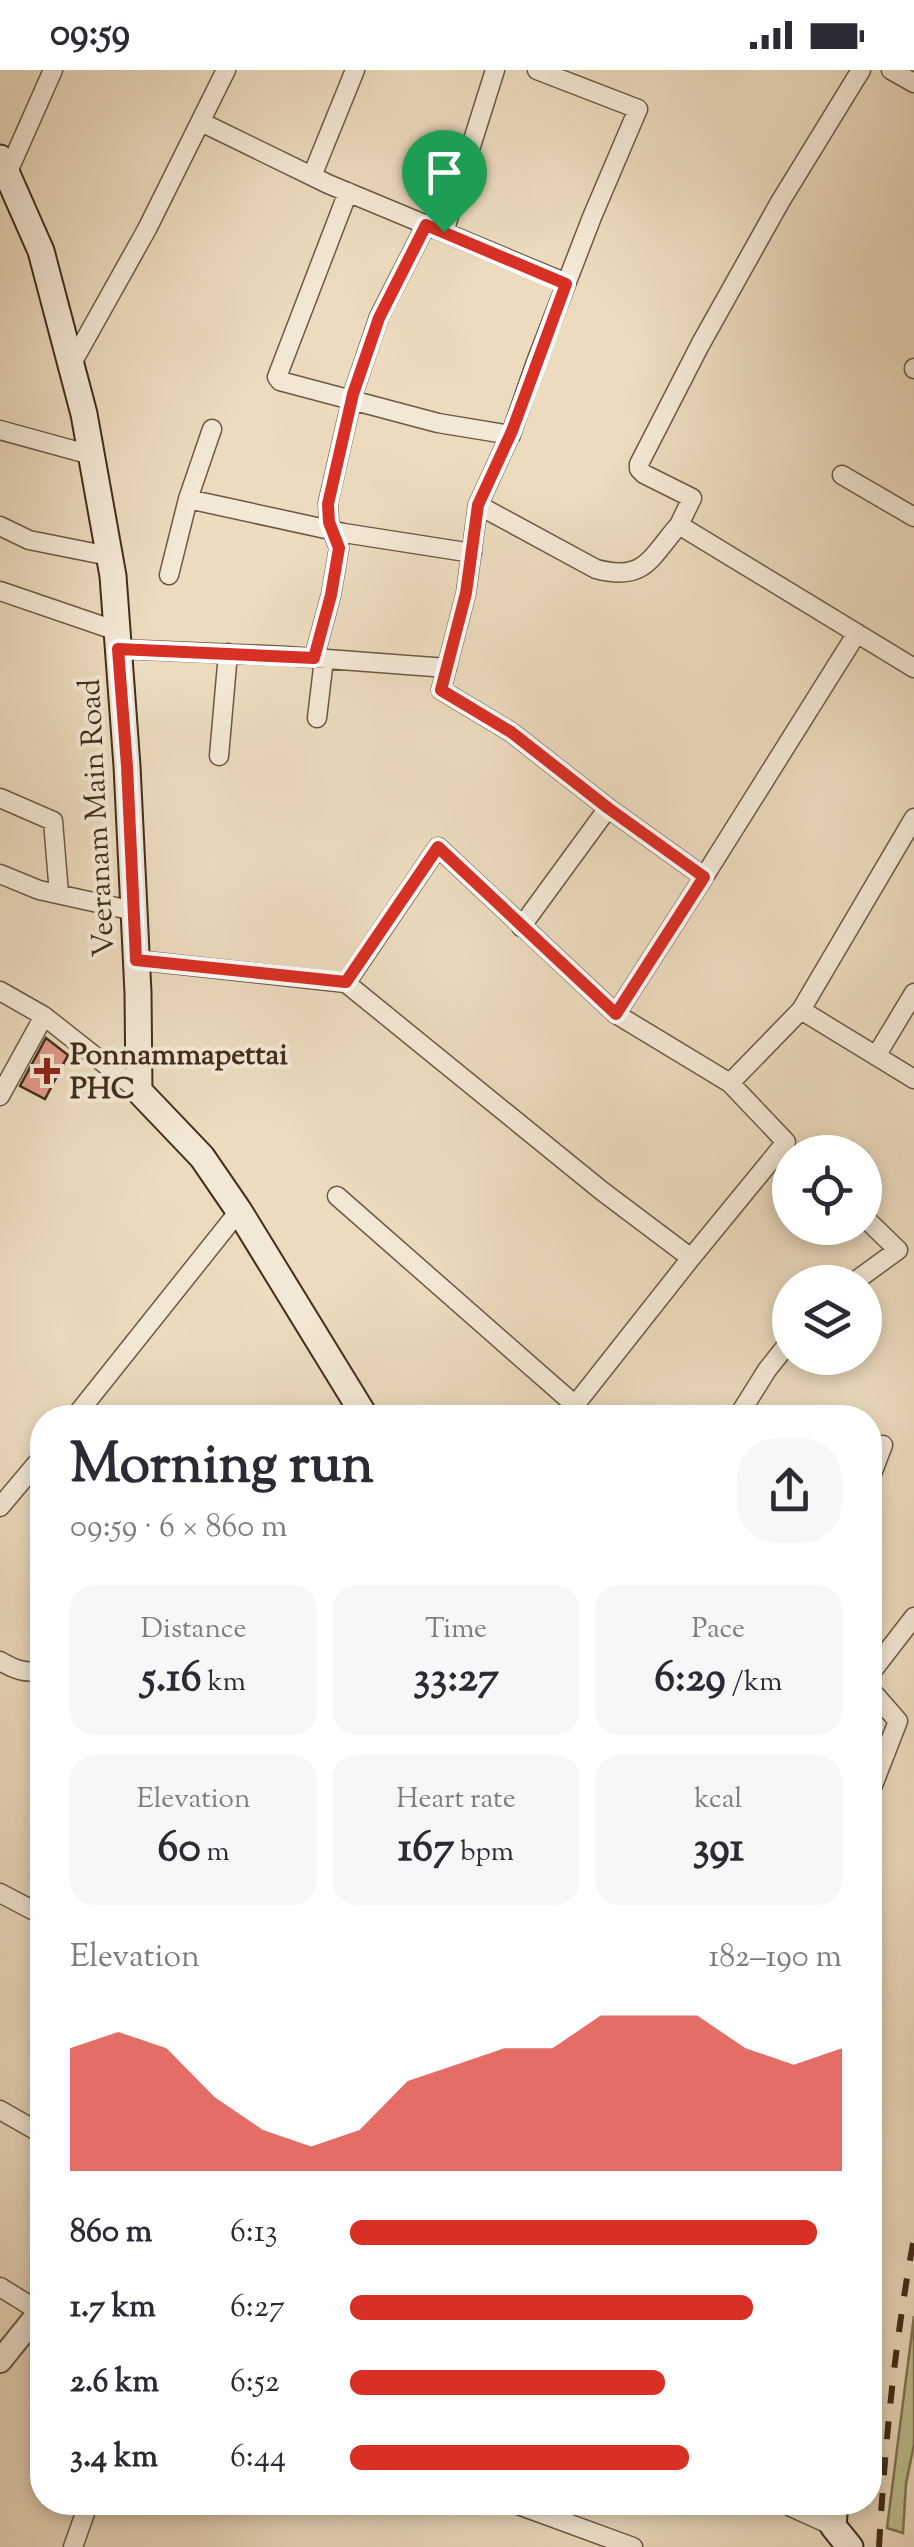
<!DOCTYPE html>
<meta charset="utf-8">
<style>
:root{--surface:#fff;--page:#f7f7f7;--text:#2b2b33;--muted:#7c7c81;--accent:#d93025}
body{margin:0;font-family:"Sorts Mill Goudy",serif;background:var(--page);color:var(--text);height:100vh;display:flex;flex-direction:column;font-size:38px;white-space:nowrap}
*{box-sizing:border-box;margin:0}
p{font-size:32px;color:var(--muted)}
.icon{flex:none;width:55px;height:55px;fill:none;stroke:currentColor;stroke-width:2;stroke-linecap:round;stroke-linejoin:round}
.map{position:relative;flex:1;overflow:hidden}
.details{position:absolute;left:30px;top:1335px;width:852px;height:1110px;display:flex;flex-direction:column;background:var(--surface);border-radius:40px;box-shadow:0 5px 15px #0003}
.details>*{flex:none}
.controls{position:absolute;left:772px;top:1065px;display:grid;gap:20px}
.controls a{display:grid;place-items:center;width:110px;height:110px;border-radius:50%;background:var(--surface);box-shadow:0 5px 15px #0003;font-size:50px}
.pin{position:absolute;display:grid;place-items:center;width:85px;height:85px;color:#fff;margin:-102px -42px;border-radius:50% 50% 50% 0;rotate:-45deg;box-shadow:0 0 10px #0007}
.pin .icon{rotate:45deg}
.round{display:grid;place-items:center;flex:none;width:105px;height:105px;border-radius:40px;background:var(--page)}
.head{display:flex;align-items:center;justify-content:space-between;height:170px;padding:0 40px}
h1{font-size:55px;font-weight:700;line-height:75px}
.metrics{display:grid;grid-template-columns:repeat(3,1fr);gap:15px;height:170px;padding:10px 40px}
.metrics div{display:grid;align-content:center;border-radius:25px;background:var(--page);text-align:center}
.metrics b{font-size:42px;font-weight:700}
.metrics small{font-size:28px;font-weight:400}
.metrics p{font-size:28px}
.chart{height:280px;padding:20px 40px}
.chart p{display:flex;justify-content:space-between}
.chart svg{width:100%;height:180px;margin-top:10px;fill:var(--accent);opacity:.7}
ul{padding:0 40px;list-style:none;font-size:32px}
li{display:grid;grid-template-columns:160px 120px 1fr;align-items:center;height:75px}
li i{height:25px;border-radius:12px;background:var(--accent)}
.status{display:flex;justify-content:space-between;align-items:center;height:70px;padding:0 50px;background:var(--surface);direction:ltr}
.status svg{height:28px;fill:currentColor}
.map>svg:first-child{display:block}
</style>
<div class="status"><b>09:59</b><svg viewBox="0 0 49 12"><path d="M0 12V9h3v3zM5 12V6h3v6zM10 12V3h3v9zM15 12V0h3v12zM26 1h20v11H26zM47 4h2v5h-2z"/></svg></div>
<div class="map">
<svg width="914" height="2477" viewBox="0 0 914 2477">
<rect width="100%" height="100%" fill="#ecdbbe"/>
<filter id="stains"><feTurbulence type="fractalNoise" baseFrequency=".002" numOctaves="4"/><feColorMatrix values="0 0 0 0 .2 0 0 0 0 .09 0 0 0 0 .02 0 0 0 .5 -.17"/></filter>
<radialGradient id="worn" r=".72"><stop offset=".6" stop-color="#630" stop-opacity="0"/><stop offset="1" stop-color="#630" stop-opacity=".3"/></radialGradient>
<path fill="#bcbf8f" stroke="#7f7655" stroke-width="2.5" d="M 914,2246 L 914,2374 L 906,2414 L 903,2463 L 887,2458 Z"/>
<path fill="#e29889" stroke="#422e1b" stroke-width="2.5" d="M 46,968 L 68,985 L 45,1029 L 20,1016 Z"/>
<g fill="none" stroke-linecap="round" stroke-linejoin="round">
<g stroke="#6c5944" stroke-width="21">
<path id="minor" d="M 537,0 L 638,39 L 592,147 L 536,292 L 512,361 L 478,435 L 466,523 L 441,620 L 511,662 L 608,738 L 704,807 L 857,563
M 891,0 L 914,13
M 201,52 L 328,114 L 566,213
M 7,104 L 53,0
M 312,106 L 355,0
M 348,122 L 277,307 L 280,311 L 438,353 L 511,365
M 444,162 L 495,0
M 71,295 L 147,159 L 226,0
M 914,298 L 914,299
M 0,360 L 91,385
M 842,405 L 914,447
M 188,429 L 344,463 L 472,483
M 478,435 L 596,499 C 645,512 650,488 679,455 L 914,598
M 679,455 L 692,428 L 644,404 L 639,399 L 639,394 L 700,275 L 780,132 L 861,0
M 0,456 L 29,470 L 109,486
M 169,505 L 188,429 L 212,359
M 0,521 L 117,561
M 118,579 L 287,586 L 447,598
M 314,588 L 331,525 L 339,478 L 329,452 L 328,433 L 353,324 L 379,247 L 426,155
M 317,648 L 324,589
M 219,686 L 228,583
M 0,728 L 53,751 L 59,824
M 0,804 L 39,820 L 134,841
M 521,857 L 608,738
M 136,890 L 346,913 L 438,777 L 616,944 L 730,1013
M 346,913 L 602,1121 L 691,1188 L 575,1335
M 0,921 L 44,946 L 139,1021
M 801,940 L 914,1009
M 616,944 L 704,807
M 876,986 L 914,923
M 0,1026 L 44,946
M 337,1126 L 575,1335 L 577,1348
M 691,1188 L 786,1072 L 730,1013 L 801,940 L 914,748
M 854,1212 L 898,1180 L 865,1148
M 74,1348 L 239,1141
M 737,1348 L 767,1300 L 790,1271
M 870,1409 L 883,1375
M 0,1437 L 42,1387
M 0,1591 C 14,1599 27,1605 42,1599
M 870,1604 L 914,1547
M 870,1619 L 898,1651 L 870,1723
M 0,1823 L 42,1845
M 0,2040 L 42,2064
M 0,2217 L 42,2243
M 510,2432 L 633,2477
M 780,2432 L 833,2456
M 73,2477 L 89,2432"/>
</g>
<g stroke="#6c5944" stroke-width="26">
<path id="tertiary" d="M 0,2291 L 42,2239"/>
</g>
<g stroke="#422e1b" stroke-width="29">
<path id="secondary" d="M 0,88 L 41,181 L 84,344 L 113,506 L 127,696 L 138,923 L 139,1021 L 202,1087 L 239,1141 L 366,1348
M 835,2432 L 833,2456 L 850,2477"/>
</g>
<use href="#minor" stroke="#f3e8d5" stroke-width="18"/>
<use href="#tertiary" stroke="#f3e8d5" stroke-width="22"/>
<use href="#secondary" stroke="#f3e8d5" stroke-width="25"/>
<path stroke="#422e1b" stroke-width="6" stroke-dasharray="18 18" stroke-linecap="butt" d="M 879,2477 C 885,2373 895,2270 914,2168"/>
</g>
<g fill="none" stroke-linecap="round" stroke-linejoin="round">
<g stroke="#fff" stroke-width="20">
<path id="route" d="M 426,155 L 566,214 L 512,361 L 478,435 L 466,523 L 441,620 L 511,662 L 608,738 L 704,807 L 616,944 L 438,777 L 346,912 L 136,890 L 127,696 L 118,579 L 314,588 L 331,525 L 339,478 L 329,452 L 328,434 L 353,324 L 379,248 Z"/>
</g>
<use href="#route" stroke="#d93025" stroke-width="12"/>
</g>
<path fill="#8f2418" stroke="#f3e8d5" stroke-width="4" d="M42 986h10v10h10v10h-10v10h-10v-10h-10v-10h10z"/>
<g text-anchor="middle" stroke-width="8" stroke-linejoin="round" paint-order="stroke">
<g font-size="30" fill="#422e1b" stroke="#f3e8d5">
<text transform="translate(96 748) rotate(-93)" y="10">Veeranam Main Road</text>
</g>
<g font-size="30" font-weight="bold" fill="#422e1b" stroke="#f3e8d5" text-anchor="start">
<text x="70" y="994">Ponnammapettai<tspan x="70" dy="34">PHC</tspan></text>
</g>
</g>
<rect width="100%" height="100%" filter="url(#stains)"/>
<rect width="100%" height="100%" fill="url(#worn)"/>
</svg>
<div class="controls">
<a><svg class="icon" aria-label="locate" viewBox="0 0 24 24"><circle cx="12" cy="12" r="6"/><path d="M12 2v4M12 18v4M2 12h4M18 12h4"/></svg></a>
<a><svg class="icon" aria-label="layers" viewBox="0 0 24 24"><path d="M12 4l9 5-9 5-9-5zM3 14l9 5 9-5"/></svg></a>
</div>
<div class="pin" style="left:444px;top:162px;background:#1e9e55"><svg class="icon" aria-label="arrive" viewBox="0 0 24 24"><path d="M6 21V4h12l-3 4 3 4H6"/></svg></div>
<section class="details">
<div class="head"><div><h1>Morning run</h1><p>09:59 · 6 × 860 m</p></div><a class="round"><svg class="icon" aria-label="share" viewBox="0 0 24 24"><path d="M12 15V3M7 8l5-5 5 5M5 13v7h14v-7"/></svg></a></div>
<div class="metrics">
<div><p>Distance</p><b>5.16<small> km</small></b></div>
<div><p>Time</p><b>33:27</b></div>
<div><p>Pace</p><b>6:29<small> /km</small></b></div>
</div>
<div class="metrics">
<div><p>Elevation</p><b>60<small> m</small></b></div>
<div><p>Heart rate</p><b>167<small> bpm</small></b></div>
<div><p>kcal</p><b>391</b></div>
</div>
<div class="chart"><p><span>Elevation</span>182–190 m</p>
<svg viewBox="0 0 160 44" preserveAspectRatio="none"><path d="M0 44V14L10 10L20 14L30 26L40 34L50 38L60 34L70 22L80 18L90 14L100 14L110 6L120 6L130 6L140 14L150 18L160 14V44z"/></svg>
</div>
<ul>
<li><b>860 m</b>6:13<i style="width:95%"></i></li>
<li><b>1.7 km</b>6:27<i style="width:82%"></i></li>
<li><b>2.6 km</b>6:52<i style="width:64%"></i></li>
<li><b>3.4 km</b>6:44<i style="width:69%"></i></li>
</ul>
</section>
</div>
